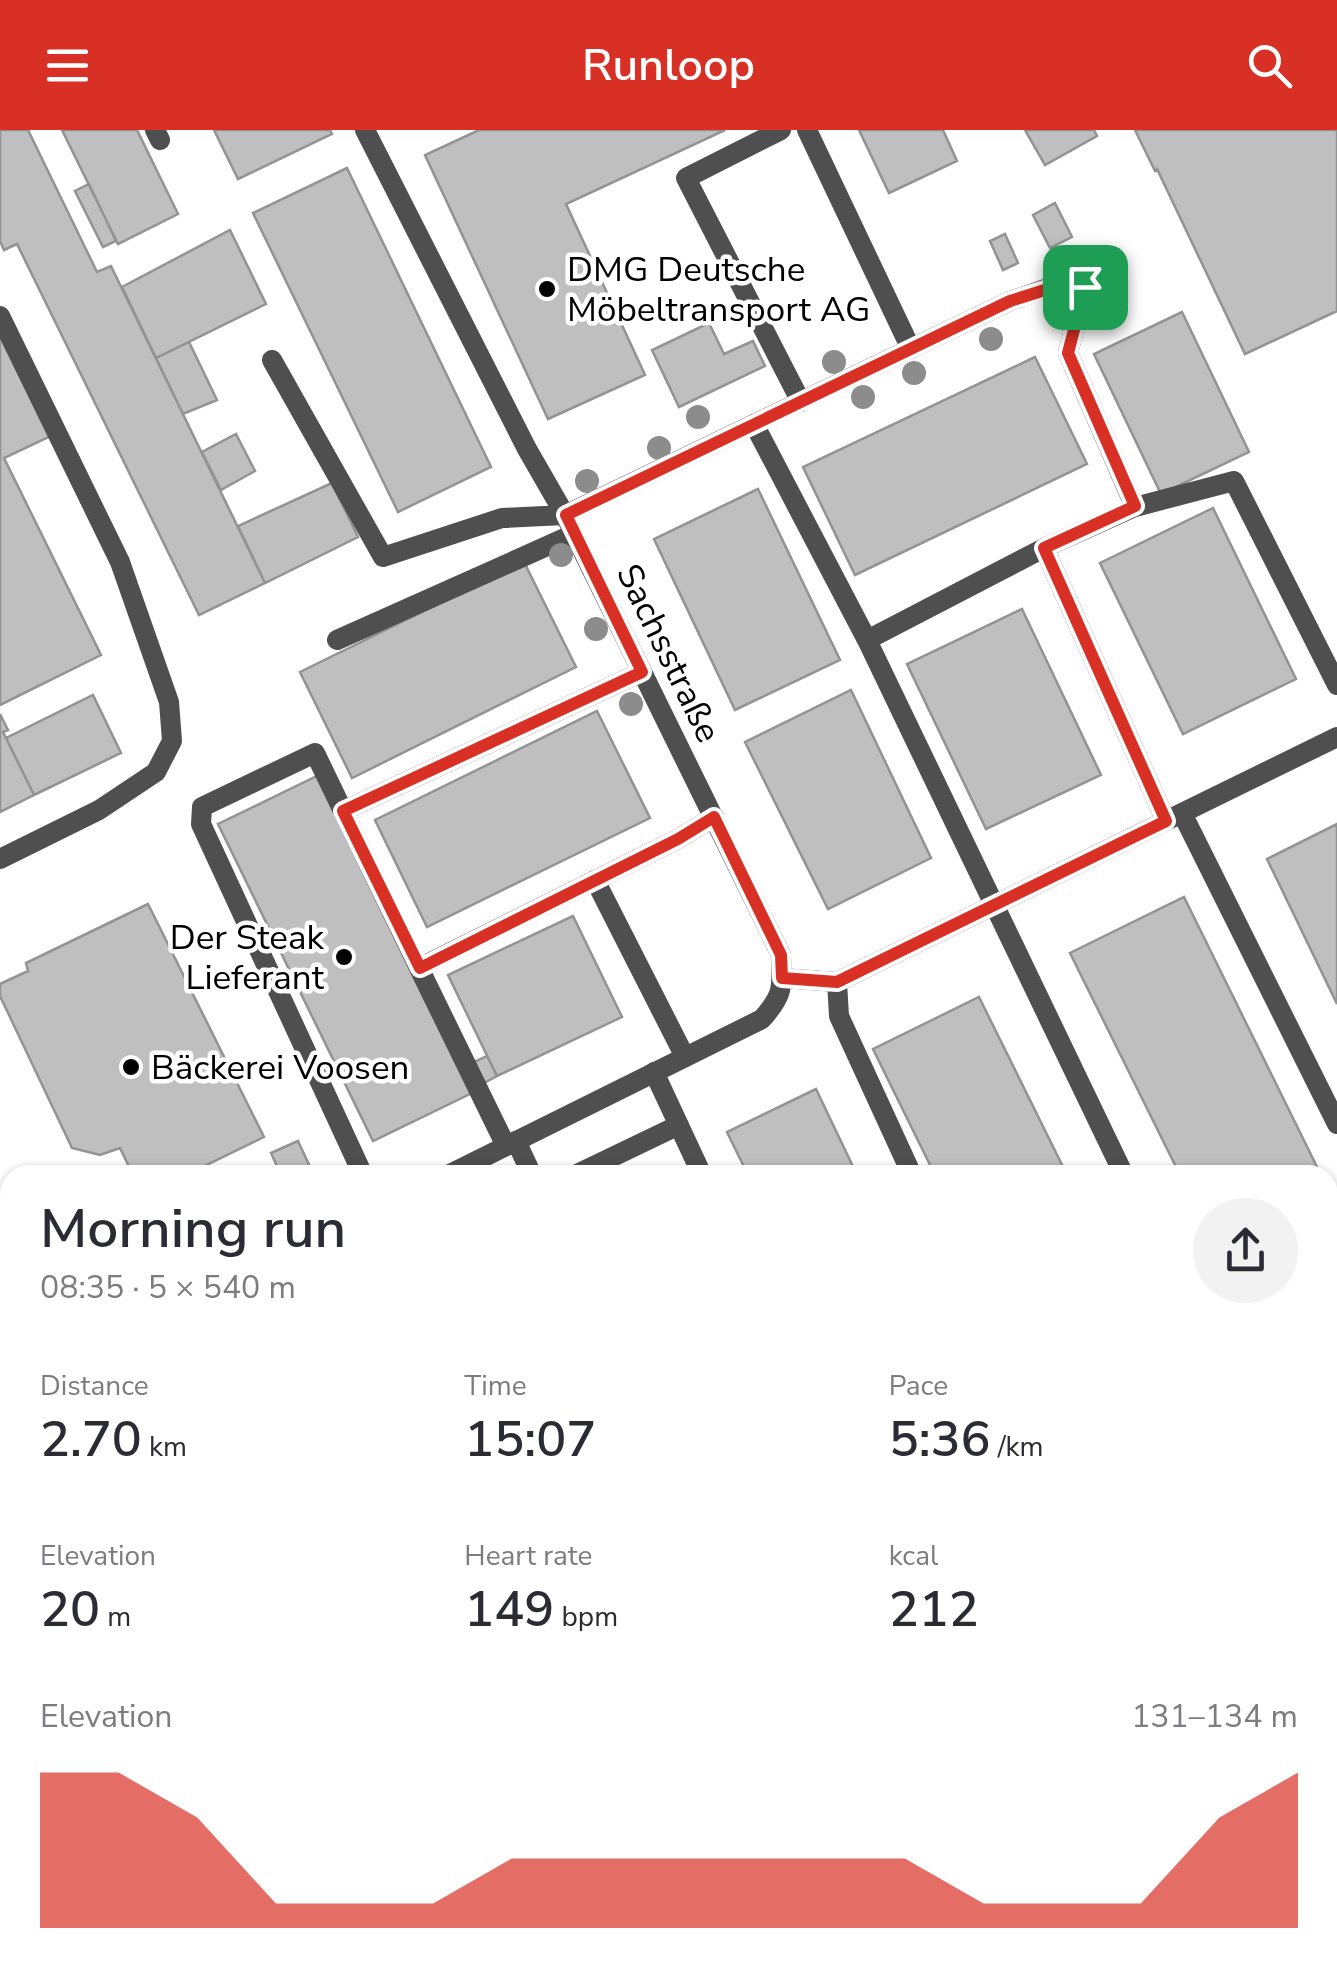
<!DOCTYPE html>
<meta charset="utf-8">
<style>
:root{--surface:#fff;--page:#f2f2f3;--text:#2b2b33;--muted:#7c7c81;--accent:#d93025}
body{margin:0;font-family:"Nunito Sans",sans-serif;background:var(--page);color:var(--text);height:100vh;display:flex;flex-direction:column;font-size:38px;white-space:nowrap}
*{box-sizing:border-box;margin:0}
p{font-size:32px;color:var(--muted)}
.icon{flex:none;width:55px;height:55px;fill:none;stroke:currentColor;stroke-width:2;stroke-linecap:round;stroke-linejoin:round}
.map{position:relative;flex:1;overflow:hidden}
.side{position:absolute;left:0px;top:1035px;width:1338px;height:810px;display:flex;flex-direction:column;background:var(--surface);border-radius:30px 30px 0 0;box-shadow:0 2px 8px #0004}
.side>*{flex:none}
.pin{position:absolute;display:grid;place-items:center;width:85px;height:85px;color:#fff;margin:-42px;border-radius:20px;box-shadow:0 5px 15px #0006}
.round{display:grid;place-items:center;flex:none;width:105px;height:105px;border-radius:52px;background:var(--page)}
.summary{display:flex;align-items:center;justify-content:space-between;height:170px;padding:0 40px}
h1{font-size:55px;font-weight:600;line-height:75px}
.stats{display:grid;grid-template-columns:repeat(3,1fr);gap:15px;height:170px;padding:10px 40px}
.stats div{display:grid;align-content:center}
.stats b{font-size:50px;font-weight:600}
.stats small{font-size:28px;font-weight:400}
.stats p{font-size:28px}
.chart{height:280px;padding:20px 40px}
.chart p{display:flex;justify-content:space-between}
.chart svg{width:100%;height:180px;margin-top:10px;fill:var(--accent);opacity:.7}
header{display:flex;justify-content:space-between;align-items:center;height:130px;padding:0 40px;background:var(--accent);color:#fff;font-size:45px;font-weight:600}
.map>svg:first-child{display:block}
</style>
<header><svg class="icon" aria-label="menu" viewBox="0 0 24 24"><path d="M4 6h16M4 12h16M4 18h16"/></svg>Runloop<svg class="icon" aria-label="search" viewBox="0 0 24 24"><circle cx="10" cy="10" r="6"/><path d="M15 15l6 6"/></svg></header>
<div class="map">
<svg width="1337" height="1845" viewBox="0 0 1337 1845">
<rect width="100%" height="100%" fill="#fff"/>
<path fill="#bfbfbf" stroke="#939393" stroke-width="2.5" d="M 0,0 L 28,0 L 97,142 L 111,136 L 265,453 L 199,485 L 17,114 L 4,120 L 0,111 Z
M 62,0 L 137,0 L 178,84 L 118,114 Z
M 214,0 L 330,0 L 332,4 L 238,49 Z
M 479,0 L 725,0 L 566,74 L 645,245 L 548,289 L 425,25 Z
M 859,0 L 943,0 L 957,31 L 889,63 Z
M 1025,0 L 1094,0 L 1097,6 L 1045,35 Z
M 1135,0 L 1337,0 L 1337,181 L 1245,224 L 1157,39 L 1155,41 Z
M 347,38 L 491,337 L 398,382 L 253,83 Z
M 89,54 L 116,111 L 103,117 L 75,61 Z
M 1055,73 L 1072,107 L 1050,118 L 1033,85 Z
M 230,100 L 266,174 L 156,228 L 122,157 Z
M 1005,104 L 1018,133 L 1003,140 L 990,111 Z
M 1182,182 L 1249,322 L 1161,364 L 1094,224 Z
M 709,193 L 724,224 L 753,211 L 765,236 L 679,277 L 652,220 Z
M 0,202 L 51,306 L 4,328 L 101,525 L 0,575 Z
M 189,212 L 217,270 L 183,284 L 156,228 Z
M 1035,227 L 1087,334 L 855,445 L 803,337 Z
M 236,304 L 255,341 L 221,360 L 202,322 Z
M 332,353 L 358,407 L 265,453 L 238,396 Z
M 758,359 L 840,530 L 735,580 L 654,409 Z
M 1213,378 L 1296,549 L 1183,604 L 1100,433 Z
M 524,432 L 576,537 L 352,648 L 300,542 Z
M 1022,479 L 1101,645 L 986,699 L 907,534 Z
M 851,560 L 931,728 L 828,779 L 745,612 Z
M 93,565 L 121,623 L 34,665 L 6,608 Z
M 597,581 L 650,688 L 427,797 L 375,690 Z
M 0,584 L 8,600 L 3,602 L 34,665 L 0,682 Z
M 317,646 L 472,963 L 373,1011 L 218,694 Z
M 1337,694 L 1337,874 L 1267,729 Z
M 1184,767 L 1321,1045 L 1180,1045 L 1070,823 Z
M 148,774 L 264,1007 L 186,1045 L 133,1045 L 120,1018 L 100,1025 L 72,1018 L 0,866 L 0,854 L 28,841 L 26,833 Z
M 573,786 L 622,887 L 497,946 L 448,845 Z
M 979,867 L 1067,1045 L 935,1045 L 873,919 Z
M 487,926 L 497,946 L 484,953 L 474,932 Z
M 816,959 L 857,1045 L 748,1045 L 727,1002 Z
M 298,1011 L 312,1041 L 303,1045 L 281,1045 L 271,1023 Z
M 10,1358 L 10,1420 L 0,1399 L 0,1363 Z"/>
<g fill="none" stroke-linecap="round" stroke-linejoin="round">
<path stroke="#717171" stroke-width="6" stroke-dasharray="2.5 5" stroke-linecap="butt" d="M 1328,1124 L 1337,1119
M 0,1785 L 10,1779"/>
<path stroke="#4f4f4f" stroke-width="20" d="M 155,0 L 160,10
M 781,0 L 686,48 L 801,272
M 0,186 L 120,432 L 169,572 L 172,611 L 156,642 L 99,680 L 0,729
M 272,230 L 383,427 L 502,388 L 565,385 L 527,319 L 365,0
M 754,294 L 867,510 L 1124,1045
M 1135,377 L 1234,351 L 1337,555
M 1044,418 L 1166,691
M 337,510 L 574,404
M 867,510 L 1044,418 L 1135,377 L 1068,223 L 1085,157
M 642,542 L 343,681 L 419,838 L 678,709 L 714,687
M 343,681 L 315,623 L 202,677 L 201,694 L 363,1045
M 1182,683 L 1337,994
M 595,750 L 685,927
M 419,838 L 506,1016
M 782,848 L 837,852 L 1337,607
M 837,852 L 839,886 L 912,1045
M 654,942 L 702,1045
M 516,1011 L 532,1045
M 575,1045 L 679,995
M 1328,1084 L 1337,1079"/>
<path stroke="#4f4f4f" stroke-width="20" d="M 807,0 L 911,219
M 448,1045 L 762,889 C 784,864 782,858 781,825 L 565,385 L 1010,171 L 1051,157 L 1085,157
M 0,1254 L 10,1249"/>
</g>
<g fill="#8c8c8c">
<circle cx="991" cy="209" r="12"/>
<circle cx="834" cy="232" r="12"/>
<circle cx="914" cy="243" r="12"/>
<circle cx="863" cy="267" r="12"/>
<circle cx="698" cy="287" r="12"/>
<circle cx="659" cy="318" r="12"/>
<circle cx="587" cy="351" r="12"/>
<circle cx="561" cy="425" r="12"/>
<circle cx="596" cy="499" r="12"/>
<circle cx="631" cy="574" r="12"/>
</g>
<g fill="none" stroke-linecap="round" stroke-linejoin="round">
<g stroke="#fff" stroke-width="20">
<path id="route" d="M 1085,157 L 1068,223 L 1135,376 L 1044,418 L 1166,691 L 837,852 L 782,848 L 781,825 L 714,687 L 678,709 L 420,838 L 343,681 L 642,542 L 566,385 L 1010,171 L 1051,158 Z"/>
</g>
<use href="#route" stroke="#d93025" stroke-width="12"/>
</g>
<g fill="#000" stroke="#fff" stroke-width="4">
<circle cx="547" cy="159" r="10"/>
<circle cx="344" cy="827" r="10"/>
<circle cx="131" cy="937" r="10"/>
</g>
<g text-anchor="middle" stroke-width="9" stroke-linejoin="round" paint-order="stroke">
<g font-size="35" fill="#000" stroke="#fff" text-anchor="start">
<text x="567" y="151">DMG Deutsche<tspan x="567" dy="40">Möbeltransport AG</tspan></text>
<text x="324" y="819" text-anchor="end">Der Steak<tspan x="324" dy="40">Lieferant</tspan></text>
<text x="151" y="949">Bäckerei Voosen</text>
</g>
<g font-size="35" fill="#000" stroke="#fff">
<text transform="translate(669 523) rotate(64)" y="12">Sachsstraße</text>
</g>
</g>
</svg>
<div class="pin" style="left:1085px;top:157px;background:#1e9e55"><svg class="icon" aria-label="arrive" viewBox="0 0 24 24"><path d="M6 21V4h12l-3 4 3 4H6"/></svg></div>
<section class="side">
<div class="summary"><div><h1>Morning run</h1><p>08:35 · 5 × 540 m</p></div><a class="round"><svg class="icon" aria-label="share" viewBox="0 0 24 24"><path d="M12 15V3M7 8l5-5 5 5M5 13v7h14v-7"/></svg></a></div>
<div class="stats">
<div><p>Distance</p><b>2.70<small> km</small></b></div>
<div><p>Time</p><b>15:07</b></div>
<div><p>Pace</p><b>5:36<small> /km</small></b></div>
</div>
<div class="stats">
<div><p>Elevation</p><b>20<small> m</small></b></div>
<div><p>Heart rate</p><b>149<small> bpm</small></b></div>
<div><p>kcal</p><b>212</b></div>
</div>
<div class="chart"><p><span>Elevation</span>131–134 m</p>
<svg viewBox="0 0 160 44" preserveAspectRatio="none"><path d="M0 44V6L10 6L20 17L30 38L40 38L50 38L60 27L70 27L80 27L90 27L100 27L110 27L120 38L130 38L140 38L150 17L160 6V44z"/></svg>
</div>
</section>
</div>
